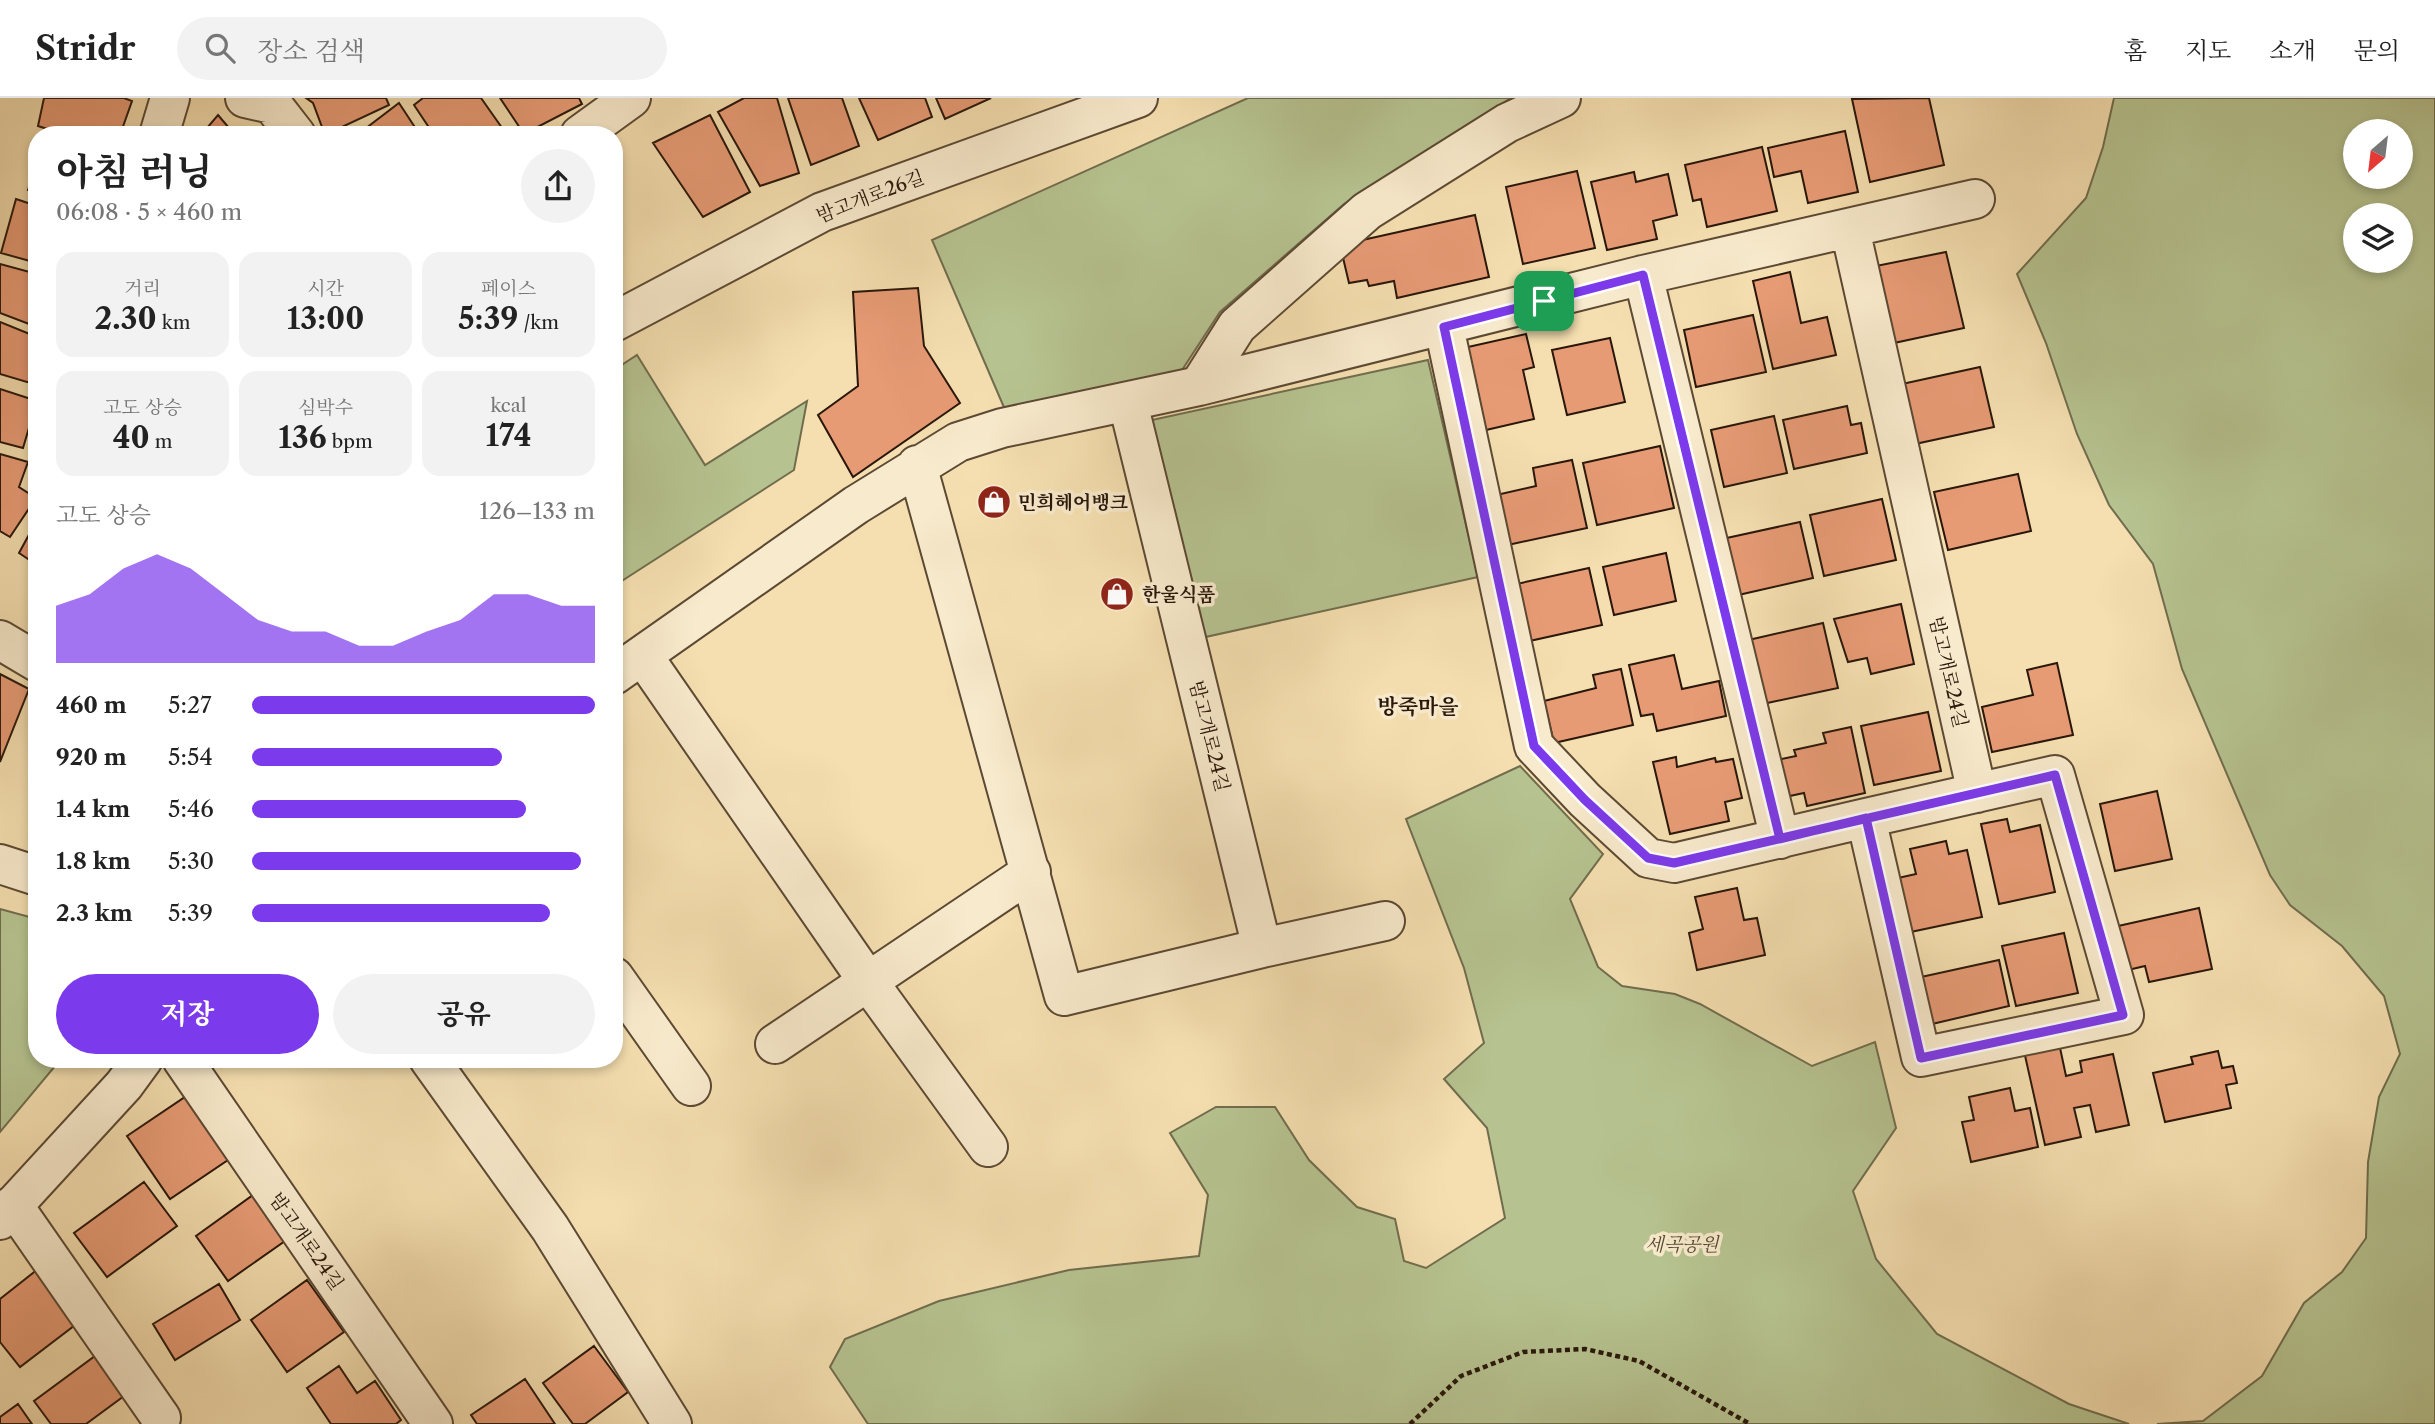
<!DOCTYPE html>
<html lang="ko">
<meta charset="utf-8">
<style>
:root{--surface:#fff;--page:#f2f2f2;--text:#222;--muted:#767676;--line:#e0e0e0;--accent:#7c3aed}
body{margin:0;font-family:"Libre Caslon Text","Noto Serif KR",serif;background:var(--page);color:var(--text);height:100vh;display:flex;flex-direction:column;font-size:26px;white-space:nowrap}
*{box-sizing:border-box;margin:0}
p{font-size:23px;color:var(--muted)}
.icon{flex:none;width:38px;height:38px;fill:none;stroke:currentColor;stroke-width:2;stroke-linecap:round;stroke-linejoin:round}
.map{position:relative;flex:1;overflow:hidden}
.side{position:absolute;left:28px;top:28px;width:595px;height:942px;display:flex;flex-direction:column;background:var(--surface);border-radius:28px;box-shadow:0 4px 10px #0003}
.side>*{flex:none}
.needle{width:46px;rotate:208deg}
.tools{position:absolute;left:2343px;top:21px;display:grid;gap:14px}
.tools a{display:grid;place-items:center;width:70px;height:70px;border-radius:50%;background:var(--surface);box-shadow:0 4px 10px #0003;font-size:35px}
.pin{position:absolute;display:grid;place-items:center;width:60px;height:60px;color:#fff;margin:-30px;border-radius:14px;box-shadow:0 4px 10px #0006}
.round{display:grid;place-items:center;flex:none;width:74px;height:74px;border-radius:37px;background:var(--page)}
.headline{display:flex;align-items:center;justify-content:space-between;height:119px;padding:0 28px}
h1{font-size:38px;font-weight:700;line-height:52px}
.figures{display:grid;grid-template-columns:repeat(3,1fr);gap:10px;height:119px;padding:7px 28px}
.figures div{display:grid;align-content:center;border-radius:18px;background:var(--page);text-align:center}
.figures b{font-size:30px;font-weight:700}
.figures small{font-size:19px;font-weight:400}
.figures p{font-size:19px}
.chart{height:196px;padding:14px 28px}
.chart p{display:flex;justify-content:space-between}
.chart svg{width:100%;height:126px;margin-top:7px;fill:var(--accent);opacity:.7}
.cta{display:flex;gap:14px;margin-top:auto;padding:14px 28px}
.cta a{flex:1;height:80px;border-radius:42px;background:var(--accent);color:#fff;font-size:28px;font-weight:700;line-height:80px;text-align:center}
.cta a+a{background:var(--page);color:var(--text)}
ul{padding:0 28px;list-style:none;font-size:23px}
li{display:grid;grid-template-columns:112px 84px 1fr;align-items:center;height:52px}
li i{height:18px;border-radius:9px;background:var(--accent)}
header{display:flex;align-items:center;gap:42px;box-sizing:border-box;height:98px;padding:0 35px;background:var(--surface);border-bottom:2px solid var(--line)}
header strong{font-size:33px}
nav{display:flex;gap:38px;margin-inline-start:auto;font-size:24px}
.search{width:490px;height:63px;background:var(--page);display:flex;align-items:center;gap:18px;box-sizing:border-box;padding:0 24px;border-radius:38px;color:var(--muted);font-size:26px}
.map>svg:first-child{display:block}
</style>
<header>
<strong>Stridr</strong>
<div class="search"><svg class="icon" aria-label="search" viewBox="0 0 24 24"><circle cx="10" cy="10" r="6"/><path d="M15 15l6 6"/></svg>장소 검색</div>
<nav><a>홈</a><a>지도</a><a>소개</a><a>문의</a></nav>
</header>
<div class="map">
<svg width="2435" height="1326" viewBox="0 0 2435 1326">
<rect width="100%" height="100%" fill="#f5dfb0"/>
<filter id="stains"><feTurbulence type="fractalNoise" baseFrequency=".00286" numOctaves="4"/><feColorMatrix values="0 0 0 0 .2 0 0 0 0 .09 0 0 0 0 .02 0 0 0 .5 -.17"/></filter>
<radialGradient id="worn" r=".72"><stop offset=".6" stop-color="#630" stop-opacity="0"/><stop offset="1" stop-color="#630" stop-opacity=".3"/></radialGradient>
<path fill="#b6c390" stroke="#706d4e" stroke-width="2" fill-rule="evenodd" d="M 1248,0 L 1511,0 L 1344,106 L 1220,214 L 1182,272 L 1006,314 L 932,142 Z
M 2114,0 L 2435,0 L 2435,1326 L 2157,1326 L 2203,1323 L 2262,1278 L 2304,1205 L 2342,1174 L 2366,1140 L 2368,1064 L 2379,999 L 2400,956 L 2384,898 L 2342,848 L 2290,807 L 2270,777 L 2182,571 L 2153,466 L 2109,407 L 2077,336 L 2046,245 L 2017,176 L 2086,100 L 2103,49 ZM 2356,33 L 2401,33 L 2401,79 L 2356,79 ZM 2356,117 L 2401,117 L 2401,163 L 2356,163 Z
M 637,257 L 705,367 L 807,303 L 794,372 L 614,488 L 614,272 Z
M 1428,262 L 1478,479 L 1201,540 L 1152,322 Z
M 1520,668 L 1603,756 L 1570,801 L 1598,869 L 1622,888 L 1675,896 L 1700,906 L 1812,968 L 1875,944 L 1896,1030 L 1853,1093 L 1876,1161 L 1937,1236 L 2069,1306 L 2129,1326 L 868,1326 L 830,1269 L 845,1241 L 939,1203 L 1069,1172 L 1199,1158 L 1208,1097 L 1170,1035 L 1216,1009 L 1275,1009 L 1309,1062 L 1357,1109 L 1395,1121 L 1404,1163 L 1426,1170 L 1505,1120 L 1487,1030 L 1444,981 L 1484,945 L 1464,870 L 1406,721 Z
M 0,811 L 37,821 L 37,961 L 61,961 L 0,1034 Z"/>
<path fill="#e79b75" stroke="#29170b" stroke-width="2" d="M 44,0 L 124,0 L 132,3 L 120,37 L 66,37 L 38,28 Z
M 306,0 L 386,0 L 389,7 L 325,37 L 313,5 Z
M 423,0 L 481,0 L 507,37 L 434,37 L 414,7 Z
M 500,0 L 579,0 L 582,6 L 524,36 Z
M 744,0 L 777,0 L 799,75 L 760,88 L 718,14 Z
M 788,0 L 842,0 L 859,48 L 811,67 Z
M 859,0 L 925,0 L 932,19 L 878,42 Z
M 936,0 L 991,0 L 945,21 Z
M 1929,0 L 1944,67 L 1870,84 L 1852,1 Z
M 399,5 L 420,37 L 357,37 Z
M 218,17 L 235,37 L 201,37 Z
M 710,17 L 750,94 L 703,119 L 653,45 Z
M 1845,33 L 1858,94 L 1808,105 L 1801,73 L 1774,79 L 1768,50 Z
M 1762,49 L 1777,113 L 1707,129 L 1701,101 L 1693,103 L 1685,67 Z
M 37,62 L 37,95 L 28,92 Z
M 1577,73 L 1595,150 L 1523,166 L 1506,89 Z
M 1634,74 L 1636,84 L 1668,76 L 1677,117 L 1653,123 L 1657,141 L 1607,152 L 1591,84 Z
M 16,101 L 37,108 L 37,165 L 1,155 Z
M 1475,117 L 1489,179 L 1397,200 L 1394,183 L 1369,188 L 1367,182 L 1349,185 L 1340,147 Z
M 1946,154 L 1964,230 L 1894,245 L 1876,168 Z
M 0,166 L 37,176 L 37,229 L 0,215 Z
M 1790,174 L 1801,225 L 1827,219 L 1836,257 L 1773,271 L 1753,183 Z
M 918,190 L 924,248 L 960,305 L 853,379 L 818,317 L 858,288 L 853,194 Z
M 1753,217 L 1766,274 L 1696,289 L 1684,232 Z
M 0,224 L 37,239 L 37,287 L 0,276 Z
M 1526,236 L 1534,269 L 1523,272 L 1534,321 L 1486,332 L 1468,249 Z
M 1610,240 L 1625,304 L 1567,317 L 1552,252 Z
M 1980,269 L 1994,329 L 1915,346 L 1902,286 Z
M 0,291 L 37,303 L 23,350 L 0,344 Z
M 1847,308 L 1851,327 L 1861,325 L 1867,355 L 1794,371 L 1783,322 Z
M 1774,318 L 1787,375 L 1724,389 L 1711,332 Z
M 1660,348 L 1674,410 L 1597,427 L 1583,365 Z
M 0,356 L 28,364 L 19,389 L 36,400 L 10,439 L 0,433 Z
M 1572,362 L 1587,430 L 1503,448 L 1492,398 L 1536,388 L 1533,370 Z
M 2018,376 L 2031,433 L 1948,452 L 1934,394 Z
M 1882,401 L 1896,462 L 1824,478 L 1810,417 Z
M 37,422 L 37,467 L 19,455 Z
M 1800,424 L 1813,480 L 1734,498 L 1722,441 Z
M 1666,455 L 1676,503 L 1614,517 L 1603,469 Z
M 1589,470 L 1602,527 L 1525,544 L 1512,487 Z
M 1901,506 L 1914,566 L 1871,576 L 1867,560 L 1848,564 L 1834,521 Z
M 1823,525 L 1838,590 L 1758,607 L 1744,543 Z
M 1674,557 L 1682,591 L 1719,583 L 1726,618 L 1657,633 L 1653,616 L 1641,618 L 1629,567 Z
M 2057,565 L 2073,637 L 1992,654 L 1982,609 L 2033,597 L 2027,572 Z
M 1621,571 L 1633,627 L 1554,645 L 1544,603 L 1596,590 L 1593,577 Z
M 0,576 L 29,591 L 0,664 Z
M 1928,614 L 1941,673 L 1874,687 L 1861,628 Z
M 1851,629 L 1865,695 L 1807,708 L 1804,695 L 1785,699 L 1777,662 L 1796,658 L 1794,652 L 1826,645 L 1823,635 Z
M 1676,659 L 1677,669 L 1715,660 L 1716,664 L 1733,661 L 1742,700 L 1725,704 L 1729,723 L 1670,736 L 1653,664 Z
M 2157,693 L 2172,761 L 2115,773 L 2100,706 Z
M 2007,721 L 2010,734 L 2040,727 L 2055,794 L 1999,806 L 1981,726 Z
M 1946,743 L 1949,756 L 1967,752 L 1982,819 L 1901,836 L 1889,782 L 1916,776 L 1910,751 Z
M 1737,790 L 1744,822 L 1757,820 L 1765,857 L 1697,872 L 1689,835 L 1703,831 L 1695,799 Z
M 2199,810 L 2212,871 L 2149,884 L 2145,868 L 2128,872 L 2118,828 Z
M 2064,835 L 2078,895 L 2016,908 L 2002,848 Z
M 1999,862 L 2009,908 L 1932,926 L 1921,879 Z
M 2059,945 L 2066,978 L 2082,974 L 2080,963 L 2113,956 L 2129,1027 L 2096,1034 L 2090,1007 L 2074,1010 L 2081,1039 L 2045,1047 L 2024,953 Z
M 2218,953 L 2222,970 L 2233,968 L 2237,985 L 2226,987 L 2231,1010 L 2165,1024 L 2153,975 L 2193,966 L 2191,959 Z
M 2010,990 L 2015,1013 L 2030,1010 L 2038,1049 L 1971,1064 L 1962,1024 L 1974,1022 L 1969,999 Z
M 185,999 L 228,1062 L 170,1101 L 127,1038 Z
M 144,1084 L 177,1128 L 107,1179 L 74,1135 Z
M 253,1097 L 285,1143 L 228,1183 L 196,1138 Z
M 38,1171 L 79,1224 L 20,1269 L 0,1244 L 0,1201 Z
M 307,1182 L 344,1234 L 287,1274 L 251,1222 Z
M 219,1186 L 240,1222 L 175,1262 L 153,1226 Z
M 594,1248 L 628,1294 L 585,1326 L 573,1326 L 543,1285 Z
M 95,1258 L 124,1298 L 86,1326 L 51,1326 L 34,1303 Z
M 339,1268 L 357,1295 L 375,1283 L 401,1322 L 396,1326 L 331,1326 L 307,1290 Z
M 525,1281 L 555,1326 L 477,1326 L 471,1317 Z
M 18,1306 L 32,1326 L 0,1326 L 0,1319 Z"/>
<g fill="none" stroke-linecap="round" stroke-linejoin="round">
<g stroke="#5c4934" stroke-width="42">
<path id="minor" d="M 245,0 L 272,6 L 296,37
M 159,37 L 170,0
M 580,37 L 631,0
M 1850,131 L 1977,695
M 1643,177 L 1780,741
M 614,224 L 822,114 L 1138,0
M 1444,229 L 1534,648 L 1585,702 L 1648,760 L 1674,765 L 1866,720 L 1921,959 L 2124,917 L 2055,677 L 1866,720
M 1199,288 L 1237,228 L 1367,113 L 1507,25 L 1561,0
M 1128,305 L 1262,850 L 1385,823
M 917,367 L 1064,898 L 1262,850
M 0,542 L 37,564
M 643,558 L 867,882 L 988,1049
M 614,577 L 856,407 L 958,344 L 1002,330 L 1199,288 L 1643,177 L 1975,101
M 0,766 L 37,778
M 614,879 L 691,988
M 775,946 L 1031,774
M 182,961 L 433,1326
M 429,961 L 550,1130 L 672,1326
M 13,1107 L 161,1320
M 0,1122 L 124,987 L 143,961"/>
</g>
<path stroke="#29170b" stroke-width="4.5" stroke-dasharray="5 3.5" stroke-linecap="butt" d="M 1410,1326 L 1461,1278 L 1523,1254 L 1585,1251 L 1639,1263 L 1750,1326"/>
<use href="#minor" stroke="#f8eacc" stroke-width="38"/>
</g>
<g fill="none" stroke-linecap="round" stroke-linejoin="round">
<g stroke="#fff" stroke-width="14">
<path id="route" d="M 1544,203 L 1444,229 L 1534,648 L 1585,702 L 1648,760 L 1674,765 L 2055,677 L 2123,917 L 1921,960 L 1866,720 L 1780,741 L 1643,177 L 1544,203"/>
</g>
<use href="#route" stroke="#7c3aed" stroke-width="9"/>
</g>
<defs>
<g id="shop-disc" transform="scale(1.75)"><circle r="9.5" fill="#8f2418" stroke="#f8eacc"/><path d="M-5-2.5h2.3a2.7 3.5 0 0 1 5.4 0H5L5.5 6h-11ZM-1.5-2.5h3a1.5 2.3 0 0 0-3 0Z" fill="#fff"/></g>
</defs>
<g fill-rule="evenodd">
<use href="#shop-disc" x="994" y="404"/>
<use href="#shop-disc" x="1117" y="496"/>
</g>
<g text-anchor="middle" stroke-width="7" stroke-linejoin="round" paint-order="stroke">
<g font-size="19" fill="#29170b" stroke="#f8eacc">
<text transform="translate(870 98) rotate(-21)" y="7">밤고개로26길</text>
<text transform="translate(1949 574) rotate(77)" y="7">밤고개로24길</text>
<text transform="translate(1210 638) rotate(76)" y="7">밤고개로24길</text>
<text transform="translate(307 1143) rotate(55)" y="7">밤고개로24길</text>
</g>
<g font-size="19" font-weight="bold" fill="#29170b" stroke="#f8eacc" text-anchor="start">
<text x="1018" y="411">민희헤어뱅크</text>
<text x="1142" y="503">한울식품</text>
</g>
<g font-size="19" font-style="italic" fill="#534b33" stroke="#f8eacc">
<text x="1682" y="1153">세곡공원</text>
</g>
<g font-size="21" font-weight="bold" fill="#29170b" stroke="#f8eacc">
<text x="1418" y="616">방죽마을</text>
</g>
</g>
<rect width="100%" height="100%" filter="url(#stains)"/>
<rect width="100%" height="100%" fill="url(#worn)"/>
</svg>
<div class="tools">
<a><svg class="needle" viewBox="-14 -14 28 28"><path d="M0-13l5 13h-10z" fill="#e53935"/><path d="M0 13l5-13h-10z" fill="#767676"/></svg></a>
<a><svg class="icon" aria-label="layers" viewBox="0 0 24 24"><path d="M12 4l9 5-9 5-9-5zM3 14l9 5 9-5"/></svg></a>
</div>
<div class="pin" style="left:1544px;top:203px;background:#1e9e55"><svg class="icon" aria-label="arrive" viewBox="0 0 24 24"><path d="M6 21V4h12l-3 4 3 4H6"/></svg></div>
<section class="side">
<div class="headline"><div><h1>아침 러닝</h1><p>06:08 · 5 × 460 m</p></div><a class="round"><svg class="icon" aria-label="share" viewBox="0 0 24 24"><path d="M12 15V3M7 8l5-5 5 5M5 13v7h14v-7"/></svg></a></div>
<div class="figures">
<div><p>거리</p><b>2.30<small> km</small></b></div>
<div><p>시간</p><b>13:00</b></div>
<div><p>페이스</p><b>5:39<small> /km</small></b></div>
</div>
<div class="figures">
<div><p>고도 상승</p><b>40<small> m</small></b></div>
<div><p>심박수</p><b>136<small> bpm</small></b></div>
<div><p>kcal</p><b>174</b></div>
</div>
<div class="chart"><p><span>고도 상승</span>126–133 m</p>
<svg viewBox="0 0 160 44" preserveAspectRatio="none"><path d="M0 44V24L10 20L20 11L30 6L40 11L50 20L60 29L70 33L80 33L90 38L100 38L110 33L120 29L130 20L140 20L150 24L160 24V44z"/></svg>
</div>
<ul>
<li><b>460 m</b>5:27<i style="width:100%"></i></li>
<li><b>920 m</b>5:54<i style="width:73%"></i></li>
<li><b>1.4 km</b>5:46<i style="width:80%"></i></li>
<li><b>1.8 km</b>5:30<i style="width:96%"></i></li>
<li><b>2.3 km</b>5:39<i style="width:87%"></i></li>
</ul>
<div class="cta"><a>저장</a><a>공유</a></div>
</section>
</div>
